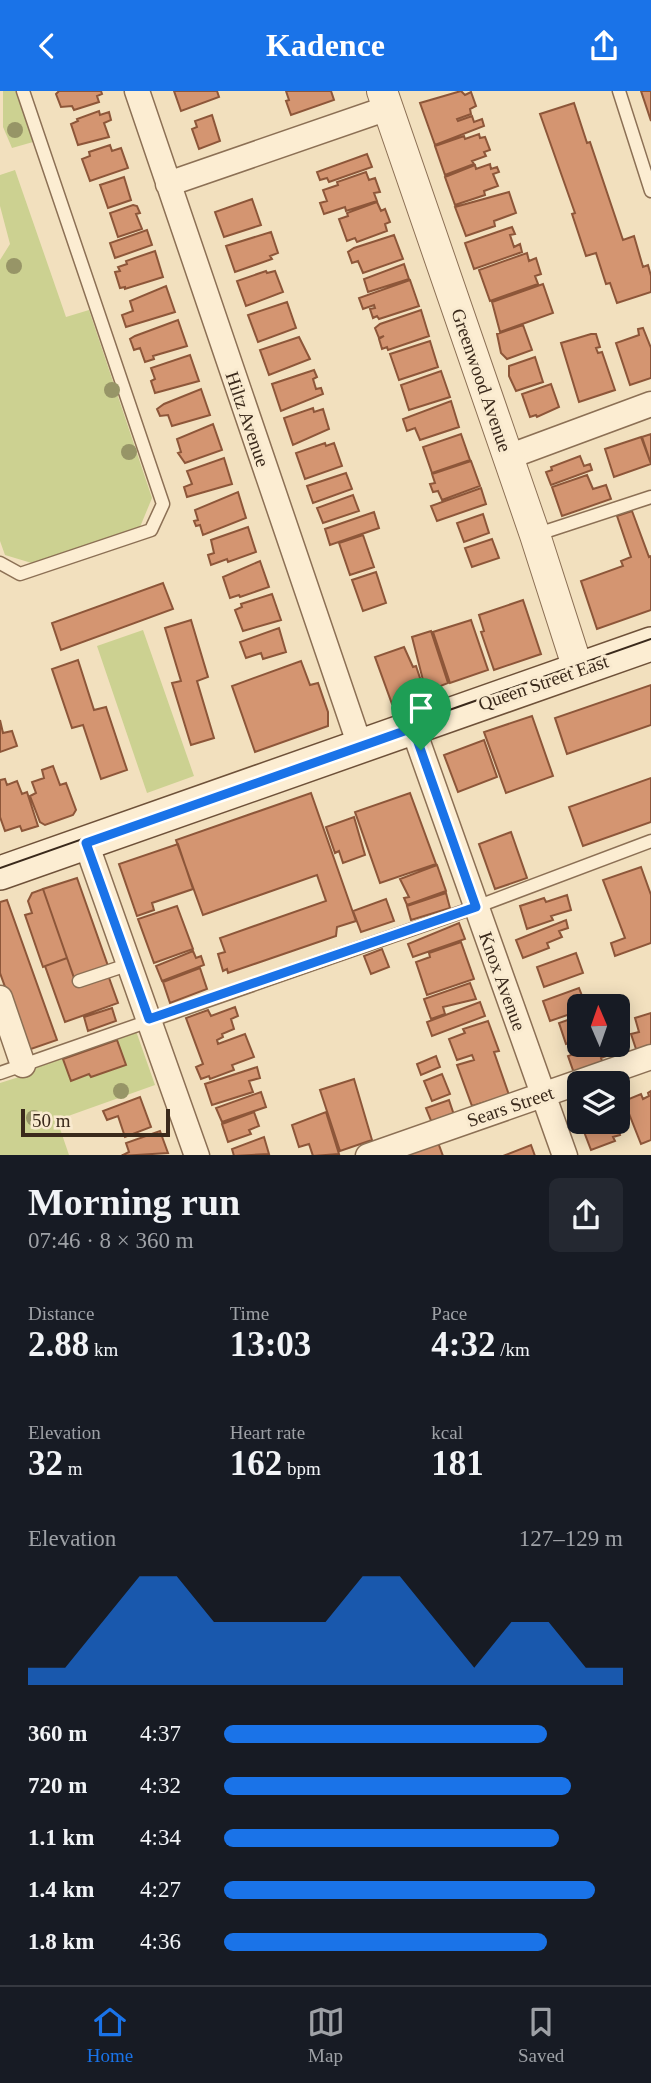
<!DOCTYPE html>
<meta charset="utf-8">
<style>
:root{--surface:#171b24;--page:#242831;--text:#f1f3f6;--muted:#9ea1a6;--line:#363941;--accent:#1a73e8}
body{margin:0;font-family:"Times New Roman",serif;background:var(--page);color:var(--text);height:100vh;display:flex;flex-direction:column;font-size:26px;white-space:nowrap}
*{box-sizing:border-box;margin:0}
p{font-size:23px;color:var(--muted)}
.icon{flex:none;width:38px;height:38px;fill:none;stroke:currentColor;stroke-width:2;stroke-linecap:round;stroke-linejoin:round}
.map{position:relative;height:1064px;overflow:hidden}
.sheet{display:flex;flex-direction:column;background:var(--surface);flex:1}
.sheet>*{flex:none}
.needle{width:46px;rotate:358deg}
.fabs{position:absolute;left:567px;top:903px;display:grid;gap:14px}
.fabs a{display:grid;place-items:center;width:63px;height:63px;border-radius:10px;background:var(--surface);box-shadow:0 4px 18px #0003;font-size:35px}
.scale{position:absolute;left:21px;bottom:18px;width:149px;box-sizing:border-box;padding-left:7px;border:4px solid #3a291b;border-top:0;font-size:19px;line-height:24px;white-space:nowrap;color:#3a291b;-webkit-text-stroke:5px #f9eacf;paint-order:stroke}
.pin{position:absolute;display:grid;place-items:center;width:60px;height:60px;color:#fff;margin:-72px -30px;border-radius:50% 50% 50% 0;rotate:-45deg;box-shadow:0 0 7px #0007}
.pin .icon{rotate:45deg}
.round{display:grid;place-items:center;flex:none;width:74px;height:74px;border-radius:10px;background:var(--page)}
.summary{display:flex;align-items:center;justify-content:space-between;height:119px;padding:0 28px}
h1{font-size:38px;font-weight:800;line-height:52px}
.stats{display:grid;grid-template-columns:repeat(3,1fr);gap:10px;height:119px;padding:7px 28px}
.stats div{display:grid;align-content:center}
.stats b{font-size:35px;font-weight:800}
.stats small{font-size:19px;font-weight:400}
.stats p{font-size:19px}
.chart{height:196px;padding:14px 28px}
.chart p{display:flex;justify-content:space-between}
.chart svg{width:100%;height:126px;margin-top:7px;fill:var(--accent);opacity:.7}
ul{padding:0 28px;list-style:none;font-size:23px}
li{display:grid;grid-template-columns:112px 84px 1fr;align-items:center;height:52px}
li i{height:18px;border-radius:9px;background:var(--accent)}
header{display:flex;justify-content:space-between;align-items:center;height:91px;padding:0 28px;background:var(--accent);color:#fff;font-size:32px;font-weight:800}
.menu{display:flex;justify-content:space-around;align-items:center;height:98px;border-top:2px solid var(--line);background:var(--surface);font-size:19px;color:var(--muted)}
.menu a{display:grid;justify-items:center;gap:4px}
.menu .selected{color:var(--accent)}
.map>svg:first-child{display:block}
</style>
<header><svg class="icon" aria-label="back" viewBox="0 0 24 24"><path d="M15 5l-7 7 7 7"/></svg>Kadence<svg class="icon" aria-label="share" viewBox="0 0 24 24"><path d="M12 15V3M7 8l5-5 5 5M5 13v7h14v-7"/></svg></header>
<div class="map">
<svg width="651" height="1065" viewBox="0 0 651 1065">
<rect width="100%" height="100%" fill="#f2e0be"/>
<path fill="#ccd191" d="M 3,0 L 16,0 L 33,51 L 12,57 L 3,36 Z
M 15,79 L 66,226 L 89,219 L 152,407 L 140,436 L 35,473 L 5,464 L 0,450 L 0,169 L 10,153 L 0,115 L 0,84 Z
M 143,539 L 194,685 L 147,702 L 97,555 Z
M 136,940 L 155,994 L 57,1029 L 69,1064 L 0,1065 L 0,992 L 19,986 L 18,982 Z"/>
<path fill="#d49571" stroke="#8d5639" stroke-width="2" d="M 59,0 L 101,0 L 102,3 L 97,5 L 99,11 L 74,19 L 72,15 L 61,16 L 56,3 Z
M 174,0 L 217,0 L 219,6 L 181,20 Z
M 286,0 L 331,0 L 334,9 L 291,24 L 286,10 L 289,9 Z
M 461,0 L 465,4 L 471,1 L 476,15 L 470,18 L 471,23 L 457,28 L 458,30 L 472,25 L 474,31 L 482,28 L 484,35 L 435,54 L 420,12 Z
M 641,0 L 651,0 L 651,30 Z
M 574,12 L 587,52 L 590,51 L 623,149 L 634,145 L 643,176 L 648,174 L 651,185 L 651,201 L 617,212 L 610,192 L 606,193 L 596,162 L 586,165 L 572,123 L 575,122 L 540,23 Z
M 99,20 L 100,24 L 109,21 L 111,29 L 104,32 L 109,46 L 78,54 L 71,33 L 78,30 L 77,28 Z
M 212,24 L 220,50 L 199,58 L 192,38 L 197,36 L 195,30 Z
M 479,43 L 480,47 L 485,46 L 490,59 L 484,61 L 486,65 L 472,70 L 474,73 L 445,84 L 435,55 L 464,45 L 465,48 Z
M 110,54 L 112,60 L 121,57 L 128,77 L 90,90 L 82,68 L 90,65 L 89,61 Z
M 367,63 L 372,76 L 329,91 L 327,87 L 320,89 L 317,81 Z
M 490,73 L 491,78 L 497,76 L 499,81 L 493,83 L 498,95 L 484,100 L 485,104 L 455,114 L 445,86 L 475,74 L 476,78 Z
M 366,81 L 369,89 L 375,87 L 380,101 L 374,102 L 377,110 L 346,120 L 345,116 L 324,123 L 320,112 L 327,110 L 323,99 L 338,94 L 337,91 Z
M 124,86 L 131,109 L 108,117 L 100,94 Z
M 509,101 L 516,122 L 494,130 L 495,135 L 466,145 L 455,116 Z
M 252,108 L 261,134 L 224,146 L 215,121 Z
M 377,111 L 381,120 L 385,118 L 390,131 L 385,133 L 387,140 L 357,151 L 355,147 L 347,150 L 339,128 L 348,125 L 347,122 Z
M 133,114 L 137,115 L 140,122 L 136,123 L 142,138 L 118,146 L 110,122 Z
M 512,136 L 515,143 L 510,144 L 514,156 L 520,153 L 522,161 L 474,178 L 465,152 Z
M 147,139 L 152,154 L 115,167 L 110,152 Z
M 271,141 L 278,162 L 270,165 L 272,168 L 235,181 L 226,155 Z
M 394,144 L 403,168 L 363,182 L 358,170 L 352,172 L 348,161 L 354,157 Z
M 155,160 L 163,186 L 125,198 L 125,196 L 120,197 L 115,181 L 120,180 L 118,176 L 127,173 L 126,170 Z
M 527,162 L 529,170 L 536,167 L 541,183 L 535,185 L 538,193 L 490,210 L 479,179 Z
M 404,173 L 409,188 L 368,201 L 364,188 Z
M 266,180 L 267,182 L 275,180 L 283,201 L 246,215 L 237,190 Z
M 410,189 L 419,215 L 379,228 L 377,225 L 373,227 L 370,218 L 375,217 L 374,214 L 363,218 L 359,207 Z
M 543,193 L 553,222 L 500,241 L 492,211 Z
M 166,195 L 175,221 L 126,236 L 122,224 L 133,220 L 130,210 Z
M 287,211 L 296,237 L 258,251 L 248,224 Z
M 421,219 L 429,245 L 388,259 L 387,256 L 382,258 L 379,248 L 384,245 L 379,247 L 375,237 L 380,233 Z
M 178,229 L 187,255 L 153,265 L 154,268 L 145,271 L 140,257 L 134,259 L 130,248 L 135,245 Z
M 523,234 L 532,259 L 507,268 L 501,262 L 497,243 Z
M 643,237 L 651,257 L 651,287 L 630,294 L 616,252 L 639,244 L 638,238 Z
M 591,243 L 596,243 L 600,256 L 596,257 L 598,262 L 602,261 L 615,299 L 579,311 L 561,252 Z
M 299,246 L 310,268 L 269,284 L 260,259 Z
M 430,250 L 438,276 L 399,289 L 390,263 Z
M 190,264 L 199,290 L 155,302 L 151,290 L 155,288 L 151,277 Z
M 535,266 L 543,291 L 516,300 L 509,285 L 509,275 Z
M 314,279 L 317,286 L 313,288 L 316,298 L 321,297 L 323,303 L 281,320 L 272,293 Z
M 441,280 L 450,306 L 409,319 L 401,294 Z
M 551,293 L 559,316 L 537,326 L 536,324 L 530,326 L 522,303 Z
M 201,298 L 210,324 L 172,335 L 168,324 L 160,325 L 157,318 L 164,313 Z
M 451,310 L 459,336 L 420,349 L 415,337 L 407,340 L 403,328 Z
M 313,317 L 314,321 L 323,318 L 329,338 L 293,354 L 284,327 Z
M 213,333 L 222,359 L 185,372 L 178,362 L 181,361 L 177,348 Z
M 461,343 L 470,369 L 432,382 L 423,356 Z
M 651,343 L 651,373 L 642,346 Z
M 641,346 L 651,373 L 614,386 L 605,358 Z
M 325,352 L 326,355 L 334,352 L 342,375 L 305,388 L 296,362 Z
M 580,365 L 584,375 L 590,373 L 592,379 L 551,394 L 546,381 L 552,379 L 551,376 Z
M 224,367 L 232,393 L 187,406 L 184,396 L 192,393 L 187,380 Z
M 471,370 L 480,395 L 442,409 L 438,400 L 433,401 L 430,393 L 435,392 L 432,383 Z
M 346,382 L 352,398 L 313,412 L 307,395 Z
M 587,384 L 593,398 L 606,394 L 611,408 L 562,425 L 552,396 Z
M 481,397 L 486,413 L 437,430 L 431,415 Z
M 238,401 L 246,427 L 203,444 L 200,434 L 196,435 L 194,430 L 198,429 L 195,419 Z
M 353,404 L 359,420 L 323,432 L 317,417 Z
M 632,420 L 649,466 L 651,465 L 651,519 L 597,538 L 581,490 L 623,475 L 621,470 L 631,466 L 617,425 Z
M 374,421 L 379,437 L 330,454 L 325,438 Z
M 483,423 L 489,442 L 464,451 L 457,432 Z
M 248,436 L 256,461 L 228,471 L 227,468 L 211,474 L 208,464 L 214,462 L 211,449 Z
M 363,444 L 374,476 L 350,484 L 339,452 Z
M 492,448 L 499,467 L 472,476 L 465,457 Z
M 260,470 L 269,496 L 240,506 L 239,504 L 230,507 L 223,486 Z
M 376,481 L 386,512 L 363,520 L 352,489 Z
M 163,492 L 173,518 L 61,559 L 52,532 Z
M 272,503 L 281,529 L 243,540 L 235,519 L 242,516 L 241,513 Z
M 523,509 L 541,563 L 494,579 L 481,541 L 484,540 L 479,524 Z
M 191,529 L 208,586 L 197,590 L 214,647 L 191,654 L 172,592 L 181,590 L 165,537 Z
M 471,529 L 488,579 L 450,592 L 433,541 Z
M 279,537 L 286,561 L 263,568 L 261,562 L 246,567 L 240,551 Z
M 431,540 L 448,592 L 426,601 L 412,546 Z
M 404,556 L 413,576 L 416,575 L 425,602 L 392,613 L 375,566 Z
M 78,569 L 94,619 L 106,616 L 127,679 L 101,688 L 83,634 L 72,637 L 52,578 Z
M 301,570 L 310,594 L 318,592 L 328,621 L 328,635 L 255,661 L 232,595 Z
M 651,594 L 651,634 L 567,663 L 555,627 Z
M 532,625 L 553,685 L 506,702 L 484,641 Z
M 0,629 L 3,642 L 12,640 L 17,655 L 0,661 Z
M 484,649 L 497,686 L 458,701 L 444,664 Z
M 53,675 L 60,694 L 66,692 L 76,719 L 73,724 L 45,734 L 40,731 L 30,705 L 36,702 L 32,691 L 44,687 L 42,679 Z
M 651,687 L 651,731 L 583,755 L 569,716 Z
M 5,688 L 7,694 L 17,690 L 22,703 L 27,701 L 38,735 L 22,740 L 20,735 L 5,740 L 0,726 L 0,689 Z
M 311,702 L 356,830 L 337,836 L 336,845 L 228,882 L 227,878 L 223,880 L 218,863 L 225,861 L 220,847 L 326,810 L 317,784 L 203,824 L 176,749 Z
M 410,702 L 436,773 L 380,792 L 355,721 Z
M 354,726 L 365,764 L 343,772 L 339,760 L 335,762 L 326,736 Z
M 511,741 L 527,787 L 495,798 L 479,753 Z
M 178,753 L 193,798 L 152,812 L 154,819 L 137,825 L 119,773 Z
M 437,774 L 446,800 L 407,814 L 404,807 L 409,806 L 400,788 Z
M 641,776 L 651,804 L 651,852 L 615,865 L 611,852 L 625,847 L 603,789 Z
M 77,787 L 108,875 L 74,887 L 43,798 Z
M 43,798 L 67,867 L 43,876 L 25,824 L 32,822 L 28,810 L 32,802 Z
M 446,802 L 450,817 L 411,829 L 407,815 Z
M 567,804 L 571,819 L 551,825 L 553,829 L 527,838 L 520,815 L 544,807 L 546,811 Z
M 386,808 L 394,830 L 361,841 L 353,820 Z
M 7,809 L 57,949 L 28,959 L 0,882 L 0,811 Z
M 177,815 L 193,858 L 154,872 L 138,828 Z
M 566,829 L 568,837 L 559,840 L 562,846 L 547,852 L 549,857 L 523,867 L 516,849 Z
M 459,832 L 465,848 L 413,866 L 408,853 Z
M 461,851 L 474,888 L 427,904 L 416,871 L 430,866 L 429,862 Z
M 382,858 L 389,876 L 371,883 L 364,865 Z
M 193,860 L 196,867 L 201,865 L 204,874 L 162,890 L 156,875 Z
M 576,862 L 583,882 L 544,896 L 537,876 Z
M 67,867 L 77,895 L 108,884 L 118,912 L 65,931 L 45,875 Z
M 200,877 L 207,898 L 170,912 L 163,891 Z
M 470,892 L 476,908 L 443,916 L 445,923 L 431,928 L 424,908 Z
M 579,897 L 586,915 L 579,915 L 579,920 L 550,930 L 543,910 Z
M 480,911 L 485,925 L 432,945 L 427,931 Z
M 235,916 L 238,925 L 231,928 L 234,938 L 222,943 L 223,946 L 217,949 L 218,953 L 245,943 L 254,966 L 232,974 L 234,979 L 210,988 L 209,985 L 201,988 L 196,976 L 203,973 L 186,927 L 208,919 L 211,925 Z
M 112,917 L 116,930 L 88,940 L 84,926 Z
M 651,922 L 651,956 L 637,961 L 631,943 L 639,941 L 635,927 Z
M 579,925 L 579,949 L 566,953 L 559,932 Z
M 488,930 L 499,960 L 494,961 L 509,1004 L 472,1015 L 457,974 L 474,969 L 472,964 L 457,969 L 449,948 L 465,942 L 463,938 Z
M 117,949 L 126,974 L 91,986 L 89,983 L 71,990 L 63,968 Z
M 599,954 L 609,954 L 612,963 L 601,967 L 604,975 L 575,985 L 568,965 Z
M 436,965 L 440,976 L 421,984 L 417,973 Z
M 257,976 L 260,987 L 249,990 L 253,1001 L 212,1014 L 205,993 Z
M 442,983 L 450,1003 L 432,1010 L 424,990 Z
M 354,988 L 372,1049 L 340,1060 L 320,999 Z
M 651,1000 L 651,1049 L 641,1053 L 624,1010 L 641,1003 L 643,1008 L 649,1005 L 648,1002 Z
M 261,1001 L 266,1016 L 222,1031 L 216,1017 Z
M 140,1006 L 151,1036 L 125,1046 L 118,1025 L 107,1029 L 103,1020 Z
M 449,1009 L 454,1024 L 432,1032 L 426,1017 Z
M 254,1021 L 259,1035 L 249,1039 L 251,1043 L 228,1051 L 222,1033 Z
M 326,1021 L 339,1063 L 313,1065 L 309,1053 L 299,1056 L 292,1034 Z
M 603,1031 L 616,1031 L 620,1044 L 613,1046 L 615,1050 L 591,1059 L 583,1038 Z
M 160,1040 L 168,1062 L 121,1065 L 129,1061 L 126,1052 Z
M 264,1046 L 269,1063 L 234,1065 L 232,1058 Z
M 436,1046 L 443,1065 L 389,1065 Z
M 531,1054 L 535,1065 L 503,1065 Z"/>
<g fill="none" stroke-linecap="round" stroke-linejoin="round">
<g stroke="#8c7055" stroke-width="15">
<path id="service" d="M 619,0 L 651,100
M 535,444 L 651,406
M 0,472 L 20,483 L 151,439 L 163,413 L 23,0
M 79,890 L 130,873
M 0,982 L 476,816 L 651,750"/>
</g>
<g stroke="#8c7055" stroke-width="27">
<path id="minor" d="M 137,0 L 360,655
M 168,93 L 388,17
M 508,366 L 651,313
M 413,637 L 565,1065
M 86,752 L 197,1065
M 0,907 L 23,974
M 368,1065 L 651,966"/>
</g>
<g stroke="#8c7055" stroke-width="32">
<path id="tertiary" d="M 382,0 L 535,444 L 578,578"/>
</g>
<g stroke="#6e5139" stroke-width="36">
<path id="secondary" d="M 0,782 L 651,553"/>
</g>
<use href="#service" stroke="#fcedd2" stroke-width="12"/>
<use href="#minor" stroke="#fcedd2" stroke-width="24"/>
<use href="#tertiary" stroke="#fcedd2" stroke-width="30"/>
<use href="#secondary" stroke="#fcedd2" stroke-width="33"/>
<path stroke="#3a291b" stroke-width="2" d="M 0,777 L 651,548"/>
</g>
<g fill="#979567">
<circle cx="15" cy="39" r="8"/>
<circle cx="14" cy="175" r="8"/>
<circle cx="112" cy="299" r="8"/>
<circle cx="129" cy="361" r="8"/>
<circle cx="121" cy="1000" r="8"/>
<circle cx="34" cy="1027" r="8"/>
</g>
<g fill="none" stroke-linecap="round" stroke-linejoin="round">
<g stroke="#fff" stroke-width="14">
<path id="route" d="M 413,637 L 476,816 L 149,928 L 86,752 Z"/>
</g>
<use href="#route" stroke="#1a73e8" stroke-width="9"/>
</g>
<g text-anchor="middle" stroke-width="6" stroke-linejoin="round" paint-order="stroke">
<g font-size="19" fill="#3a291b" stroke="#f9eacf">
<text transform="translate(482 289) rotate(71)" y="7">Greenwood Avenue</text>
<text transform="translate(248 328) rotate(71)" y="7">Hiltz Avenue</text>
<text transform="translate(543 591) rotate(-19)" y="7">Queen Street East</text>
<text transform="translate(503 890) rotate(70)" y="7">Knox Avenue</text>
<text transform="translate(510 1015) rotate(-19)" y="7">Sears Street</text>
</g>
</g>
</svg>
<div class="fabs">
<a><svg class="needle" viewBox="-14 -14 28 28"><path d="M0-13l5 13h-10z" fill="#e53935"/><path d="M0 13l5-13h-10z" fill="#9ea1a6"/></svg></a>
<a><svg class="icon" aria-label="layers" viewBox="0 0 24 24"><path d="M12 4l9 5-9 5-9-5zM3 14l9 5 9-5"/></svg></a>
</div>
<div class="scale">50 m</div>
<div class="pin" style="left:421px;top:659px;background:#1e9e55"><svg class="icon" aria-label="arrive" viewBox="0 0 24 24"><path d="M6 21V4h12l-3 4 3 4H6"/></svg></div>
</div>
<section class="sheet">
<div class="summary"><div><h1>Morning run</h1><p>07:46 · 8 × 360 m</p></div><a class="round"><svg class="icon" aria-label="share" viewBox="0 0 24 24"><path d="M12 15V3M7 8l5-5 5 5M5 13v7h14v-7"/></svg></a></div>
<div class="stats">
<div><p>Distance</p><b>2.88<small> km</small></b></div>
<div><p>Time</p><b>13:03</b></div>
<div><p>Pace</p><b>4:32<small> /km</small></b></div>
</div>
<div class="stats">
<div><p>Elevation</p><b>32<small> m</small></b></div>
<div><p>Heart rate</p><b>162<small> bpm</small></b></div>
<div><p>kcal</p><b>181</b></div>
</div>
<div class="chart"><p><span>Elevation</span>127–129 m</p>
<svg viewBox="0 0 160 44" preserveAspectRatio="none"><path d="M0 44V38L10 38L20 22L30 6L40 6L50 22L60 22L70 22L80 22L90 6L100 6L110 22L120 38L130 22L140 22L150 38L160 38V44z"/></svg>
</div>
<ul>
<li><b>360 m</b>4:37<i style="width:81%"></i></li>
<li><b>720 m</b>4:32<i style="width:87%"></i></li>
<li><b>1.1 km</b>4:34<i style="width:84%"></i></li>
<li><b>1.4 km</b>4:27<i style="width:93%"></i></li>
<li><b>1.8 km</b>4:36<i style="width:81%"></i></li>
</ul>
</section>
<nav class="menu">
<a class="selected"><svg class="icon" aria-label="home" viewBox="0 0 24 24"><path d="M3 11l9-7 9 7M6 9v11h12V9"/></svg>Home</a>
<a><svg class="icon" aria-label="map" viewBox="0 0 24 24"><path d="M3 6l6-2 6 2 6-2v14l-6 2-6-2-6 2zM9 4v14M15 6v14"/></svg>Map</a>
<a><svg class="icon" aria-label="saved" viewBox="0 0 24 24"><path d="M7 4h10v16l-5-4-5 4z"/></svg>Saved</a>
</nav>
